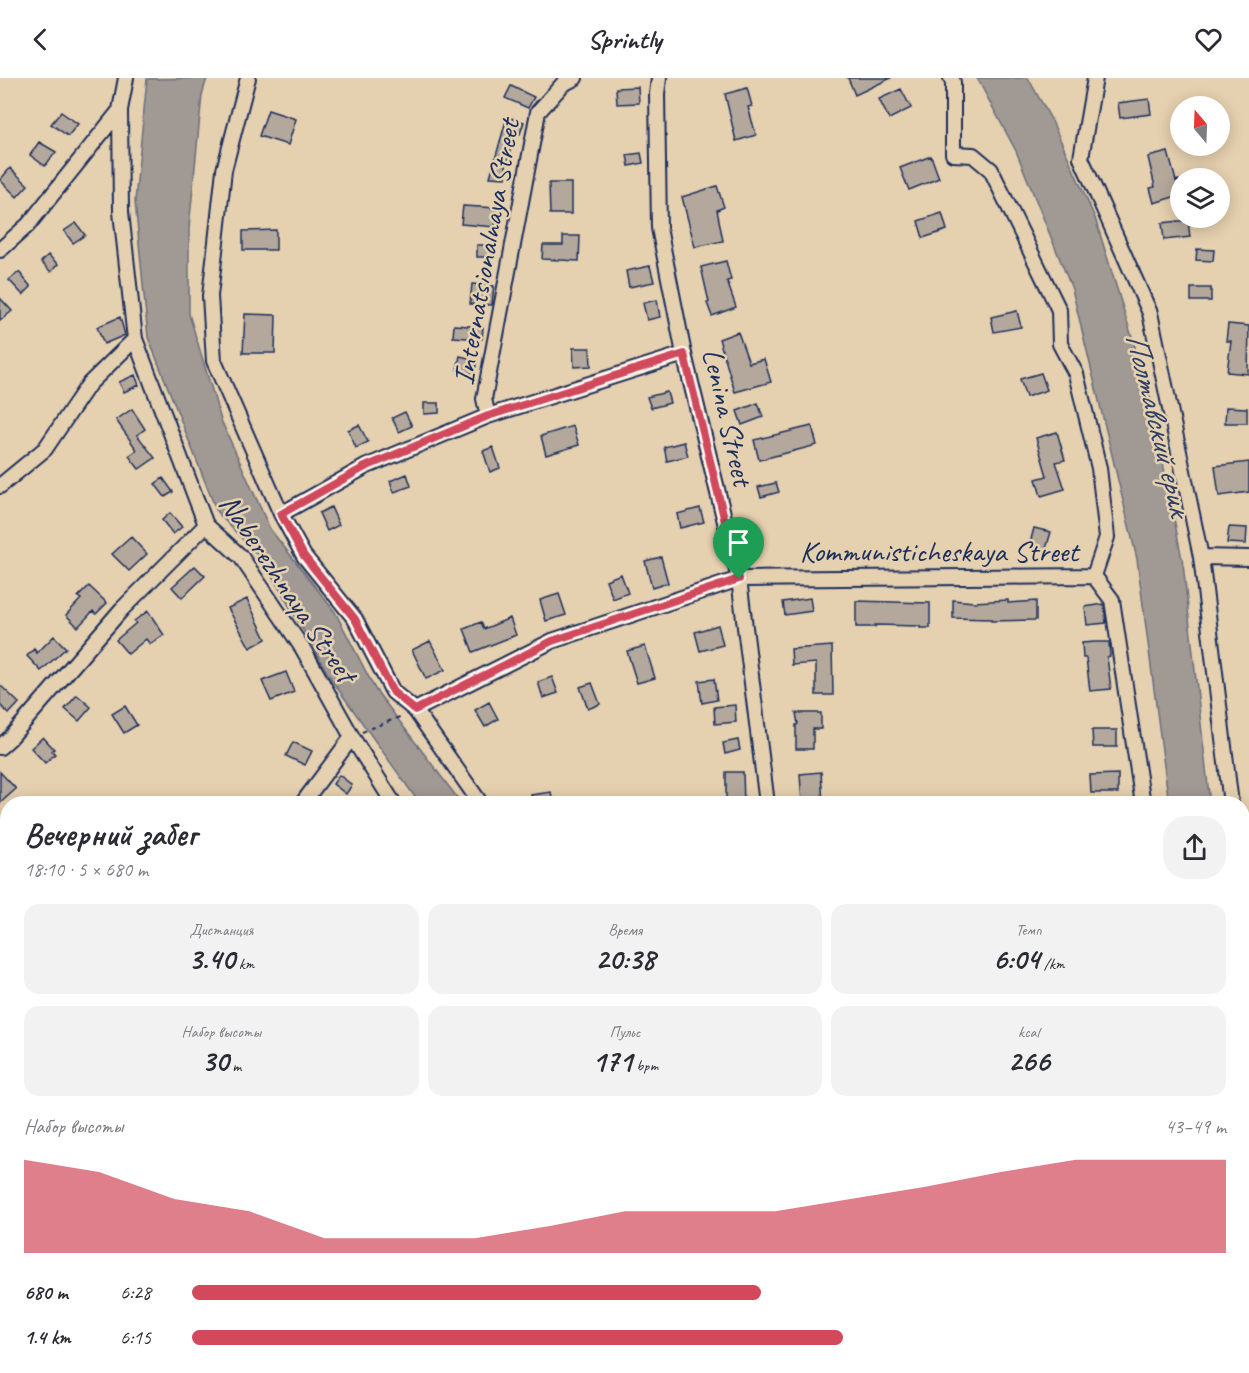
<!DOCTYPE html>
<html lang="ru">
<meta charset="utf-8">
<style>
:root{--surface:#fff;--page:#f2f2f3;--text:#2b2b33;--muted:#7c7c81;--accent:#d1495b}
body{margin:0;font-family:Caveat,sans-serif;background:var(--page);color:var(--text);height:100vh;display:flex;flex-direction:column;font-size:22px;white-space:nowrap}
*{box-sizing:border-box;margin:0}
p{font-size:20px;color:var(--muted)}
.icon{flex:none;width:33px;height:33px;fill:none;stroke:currentColor;stroke-width:2;stroke-linecap:round;stroke-linejoin:round}
.map{position:relative;flex:1;overflow:hidden}
.sheet{position:absolute;left:0px;top:718px;width:1250px;height:578px;display:flex;flex-direction:column;background:var(--surface);border-radius:24px 24px 0 0;box-shadow:0 3px 15px #0003}
.sheet>*{flex:none}
.needle{width:39px;rotate:341deg}
.tools{position:absolute;left:1170px;top:18px;display:grid;gap:12px}
.tools a{display:grid;place-items:center;width:60px;height:60px;border-radius:50%;background:var(--surface);box-shadow:0 3px 15px #0003;font-size:30px}
.pin{position:absolute;display:grid;place-items:center;width:51px;height:51px;color:#fff;margin:-62px -26px;border-radius:50% 50% 50% 0;rotate:-45deg;box-shadow:0 0 6px #0007}
.pin .icon{rotate:45deg}
.round{display:grid;place-items:center;flex:none;width:63px;height:63px;border-radius:24px;background:var(--page)}
.head{display:flex;align-items:center;justify-content:space-between;height:102px;padding:0 24px}
h1{font-size:33px;font-weight:600;line-height:45px}
.figures{display:grid;grid-template-columns:repeat(3,1fr);gap:9px;height:102px;padding:6px 24px}
.figures div{display:grid;align-content:center;border-radius:15px;background:var(--page);text-align:center}
.figures b{font-size:30px;font-weight:600}
.figures small{font-size:16px;font-weight:400}
.figures p{font-size:16px}
.chart{height:168px;padding:12px 24px}
.chart p{display:flex;justify-content:space-between}
.chart svg{width:100%;height:108px;margin-top:6px;fill:var(--accent);opacity:.7}
ul{padding:0 24px;list-style:none;font-size:20px}
li{display:grid;grid-template-columns:96px 72px 1fr;align-items:center;height:45px}
li i{height:15px;border-radius:8px;background:var(--accent)}
header{display:flex;justify-content:space-between;align-items:center;height:78px;padding:0 24px;background:var(--surface);font-size:27px;font-weight:600}
.map>svg:first-child{display:block}
</style>
<header><svg class="icon" aria-label="back" viewBox="0 0 24 24"><path d="M15 5l-7 7 7 7"/></svg>Sprintly<svg class="icon" aria-label="heart" viewBox="0 0 24 24"><path d="M12 20l-8-8c-3-5 5-10 8-4 3-6 11-1 8 4z"/></svg></header>
<div class="map">
<svg width="1249" height="1295" viewBox="0 0 1249 1295">
<rect width="100%" height="100%" fill="#e5d0af"/>
<filter id="ink" filterUnits="userSpaceOnUse"><feTurbulence type="fractalNoise" baseFrequency=".0167" numOctaves="2"/><feDisplacementMap in="SourceGraphic" scale="12" xChannelSelector="R" yChannelSelector="G"/><feConvolveMatrix kernelMatrix="1 2 1 2 8 2 1 2 1" color-interpolation-filters="sRGB"/></filter>
<g filter="url(#ink)">
<path fill="#a09994" stroke="#6b6f7e" stroke-width="1.5" d="M 207,0 L 202,17 L 189,150 L 189,236 L 221,342 L 270,451 L 335,534 L 375,611 L 462,726 L 420,726 L 331,601 L 264,484 L 217,434 L 148,259 L 135,123 L 147,1 Z
M 977,0 L 1028,0 L 1052,43 L 1095,140 L 1149,314 L 1183,486 L 1210,726 L 1169,726 L 1137,481 L 1072,211 L 1016,73 Z
M 305,1289 L 305,1288 L 364,1289 L 355,1295 L 297,1295 Z
M 1168,1289 L 1168,1288 L 1218,1289 L 1217,1295 L 1167,1295 Z"/>
<path fill="#b3a89b" stroke="#1b2f5e" stroke-width="1.5" d="M 848,0 L 891,0 L 855,17 Z
M 511,8 L 534,19 L 528,30 L 505,20 Z
M 638,9 L 639,25 L 617,26 L 616,10 Z
M 747,10 L 752,28 L 748,29 L 756,57 L 736,63 L 725,16 Z
M 901,11 L 911,30 L 889,41 L 879,21 Z
M 1149,21 L 1151,36 L 1120,40 L 1118,25 Z
M 268,32 L 296,41 L 288,67 L 259,58 Z
M 61,34 L 78,46 L 68,58 L 51,46 Z
M 507,39 L 524,44 L 520,56 L 515,54 L 506,88 L 506,100 L 490,99 Z
M 39,64 L 56,74 L 45,88 L 30,77 Z
M 1168,74 L 1176,103 L 1179,102 L 1180,108 L 1180,117 L 1154,125 L 1150,110 L 1155,109 L 1148,79 Z
M 641,75 L 643,85 L 629,88 L 627,77 Z
M 931,78 L 939,100 L 909,112 L 900,90 Z
M 10,90 L 28,107 L 17,119 L 0,102 Z
M 549,105 L 571,105 L 571,136 L 550,136 Z
M 717,108 L 724,129 L 717,132 L 723,163 L 695,169 L 682,119 Z
M 463,128 L 497,130 L 495,149 L 461,146 Z
M 942,135 L 947,152 L 923,160 L 918,143 Z
M 1188,142 L 1190,159 L 1164,162 L 1162,145 Z
M 76,145 L 85,157 L 73,165 L 64,153 Z
M 276,152 L 276,172 L 243,172 L 243,153 Z
M 563,158 L 580,158 L 579,183 L 542,181 L 543,167 L 563,167 Z
M 477,167 L 494,167 L 494,179 L 477,179 Z
M 1197,171 L 1214,172 L 1213,183 L 1196,182 Z
M 48,177 L 58,186 L 51,194 L 41,184 Z
M 726,183 L 731,202 L 727,203 L 736,229 L 712,238 L 707,225 L 709,224 L 701,189 Z
M 650,188 L 654,204 L 629,209 L 626,193 Z
M 19,194 L 31,209 L 23,217 L 9,202 Z
M 472,206 L 494,208 L 492,227 L 470,226 Z
M 1191,210 L 1211,210 L 1211,223 L 1191,223 Z
M 0,220 L 12,233 L 0,243 Z
M 657,222 L 660,239 L 647,242 L 643,225 Z
M 1017,233 L 1021,249 L 994,254 L 991,239 Z
M 245,236 L 276,237 L 275,275 L 243,275 Z
M 120,239 L 125,257 L 104,266 L 97,249 Z
M 1228,246 L 1249,248 L 1248,296 L 1227,294 L 1231,263 L 1226,263 Z
M 454,247 L 483,249 L 482,261 L 453,259 Z
M 738,254 L 749,285 L 764,281 L 771,304 L 735,314 L 719,261 Z
M 573,270 L 590,270 L 591,288 L 574,289 Z
M 460,278 L 477,282 L 474,296 L 457,292 Z
M 1041,295 L 1047,312 L 1026,319 L 1020,301 Z
M 135,297 L 139,307 L 124,314 L 119,304 Z
M 667,314 L 670,325 L 651,330 L 647,319 Z
M 424,325 L 439,325 L 439,335 L 424,336 Z
M 758,325 L 763,339 L 742,347 L 737,333 Z
M 1226,329 L 1247,330 L 1247,345 L 1225,345 Z
M 132,331 L 145,351 L 137,357 L 155,380 L 139,391 L 129,378 L 137,372 L 116,342 Z
M 405,334 L 412,348 L 399,354 L 392,340 Z
M 359,347 L 368,364 L 356,370 L 348,352 Z
M 573,348 L 579,367 L 546,377 L 541,358 Z
M 812,348 L 817,367 L 759,382 L 754,362 Z
M 1057,354 L 1065,382 L 1056,384 L 1065,411 L 1041,418 L 1036,401 L 1047,398 L 1036,360 Z
M 684,364 L 688,378 L 667,383 L 664,369 Z
M 493,369 L 500,390 L 490,394 L 483,373 Z
M 1249,384 L 1249,414 L 1219,418 L 1215,388 Z
M 407,396 L 411,408 L 394,414 L 390,403 Z
M 163,400 L 173,414 L 165,419 L 155,406 Z
M 776,405 L 779,414 L 761,419 L 758,409 Z
M 331,429 L 339,447 L 327,453 L 319,435 Z
M 700,430 L 704,444 L 680,450 L 677,436 Z
M 170,435 L 182,449 L 173,456 L 162,442 Z
M 1229,449 L 1247,450 L 1246,466 L 1227,465 Z
M 1034,450 L 1051,454 L 1045,474 L 1029,469 Z
M 131,459 L 147,476 L 129,493 L 112,476 Z
M 661,479 L 668,505 L 652,510 L 645,483 Z
M 195,488 L 205,498 L 182,520 L 172,509 Z
M 621,496 L 628,515 L 613,521 L 606,502 Z
M 89,508 L 107,525 L 96,536 L 93,533 L 78,549 L 66,537 L 81,521 L 78,519 Z
M 559,516 L 566,537 L 546,543 L 540,522 Z
M 810,520 L 812,533 L 785,537 L 783,524 Z
M 247,521 L 266,561 L 250,570 L 228,530 Z
M 953,522 L 974,524 L 1008,522 L 1008,525 L 1036,523 L 1036,542 L 991,543 L 991,541 L 953,540 Z
M 856,523 L 930,525 L 930,550 L 920,550 L 920,548 L 875,547 L 875,549 L 856,549 Z
M 1104,526 L 1106,545 L 1087,547 L 1085,529 Z
M 148,533 L 164,557 L 150,566 L 146,561 L 128,576 L 116,562 L 136,545 L 134,543 Z
M 510,540 L 516,557 L 473,574 L 464,551 L 481,544 L 484,551 Z
M 718,547 L 723,567 L 700,573 L 695,554 Z
M 54,558 L 66,570 L 41,593 L 27,578 L 34,571 L 37,575 Z
M 430,563 L 445,592 L 426,601 L 412,572 Z
M 1095,564 L 1109,564 L 1110,578 L 1107,579 L 1111,611 L 1090,613 L 1086,580 L 1083,580 L 1082,565 Z
M 645,568 L 655,600 L 637,605 L 627,573 Z
M 832,568 L 833,617 L 816,617 L 816,585 L 792,587 L 791,571 Z
M 286,594 L 294,614 L 271,623 L 262,603 Z
M 552,599 L 558,615 L 543,620 L 538,604 Z
M 714,601 L 717,622 L 702,625 L 699,603 Z
M 592,605 L 600,626 L 588,631 L 580,609 Z
M 0,607 L 19,625 L 9,636 L 0,627 Z
M 77,617 L 91,629 L 79,643 L 65,631 Z
M 489,624 L 498,641 L 485,649 L 475,632 Z
M 735,627 L 736,644 L 715,646 L 714,629 Z
M 125,628 L 137,647 L 124,655 L 112,636 Z
M 796,635 L 821,635 L 821,651 L 813,651 L 813,671 L 796,671 L 796,647 L 798,646 Z
M 1092,652 L 1117,652 L 1117,669 L 1093,669 Z
M 43,659 L 54,671 L 52,673 L 55,676 L 45,685 L 31,670 Z
M 738,662 L 740,672 L 725,676 L 723,665 Z
M 293,664 L 312,673 L 305,687 L 286,678 Z
M 0,694 L 16,711 L 0,725 Z
M 726,694 L 743,694 L 744,726 L 726,726 Z
M 821,694 L 823,726 L 802,726 L 800,696 Z
M 1118,696 L 1118,715 L 1091,715 L 1090,697 Z
M 339,697 L 352,707 L 346,716 L 333,706 Z
M 551,714 L 553,726 L 532,726 L 531,717 Z"/>
<g fill="none" stroke-linecap="round" stroke-linejoin="round">
<g stroke="#1b2f5e" stroke-width="18">
<path id="minor" d="M 248,0 L 224,92 L 210,218 L 214,283 L 281,436 L 304,478 L 355,541 L 393,614 L 415,632 L 481,726
M 659,0 L 657,16 L 659,150 L 684,276 L 739,501 L 767,726
M 951,0 L 953,4 L 953,76 L 973,77 L 991,92 L 1059,232 L 1060,266 L 1076,296 L 1099,390 L 1107,459 L 1094,498 L 1112,522 L 1143,726
M 1095,0 L 1081,80 L 1150,235 L 1201,479 L 1231,726
M 120,32 L 121,134 L 135,261 L 206,447 L 241,479 L 303,571 L 352,659 L 394,726
M 0,172 L 28,147 L 120,32 L 126,0
M 488,338 L 484,321 L 538,34 L 563,6 L 575,0
M 0,408 L 45,371 L 89,306 L 135,261
M 281,436 L 365,389 L 488,338 L 684,276
M 1201,479 L 1249,480
M 415,632 L 552,563 L 739,501 L 1094,498
M 0,669 L 10,660 L 122,531 L 206,447
M 302,726 L 352,659
M 1242,922 L 1249,1089
M 0,1040 L 8,1046
M 0,1208 L 8,1202
M 1242,1222 L 1249,1224
M 282,1295 L 292,1288
M 669,1295 L 673,1288
M 1143,1295 L 1144,1288
M 1248,1295 L 1249,1291"/>
</g>
<path stroke="#1b2f5e" stroke-width="2" stroke-dasharray="4.5 4.5" stroke-linecap="butt" d="M 362,654 L 402,638"/>
<use href="#minor" stroke="#e5d0af" stroke-width="14"/>
</g>
</g>
<g fill="none" stroke-linecap="round" stroke-linejoin="round" filter="url(#ink)">
<g stroke="#fff" stroke-width="12">
<path id="route" d="M 684,276 L 739,501 L 552,563 L 415,632 L 393,614 L 355,541 L 304,478 L 281,436 L 365,389 L 488,338 Z"/>
</g>
<use href="#route" stroke="#d1495b" stroke-width="8"/>
</g>
<g text-anchor="middle" stroke-width="5" stroke-linejoin="round" paint-order="stroke">
<g font-size="30" fill="#1b2f5e" stroke="#e5d0af">
<text transform="translate(486 174) rotate(-80)" y="10">Internatsionalnaya Street</text>
<text transform="translate(728 339) rotate(77)" y="10">Lenina Street</text>
<text x="939" y="483">Kommunisticheskaya Street</text>
<text transform="translate(288 510) rotate(56)" y="10">Naberezhnaya Street</text>
</g>
<g font-size="32" font-style="italic" fill="#2f3f66" stroke="#e5d0af">
<text transform="translate(1159 346) rotate(76)" y="11">Полтавский ерик</text>
</g>
</g>
</svg>
<div class="tools">
<a><svg class="needle" viewBox="-14 -14 28 28"><path d="M0-13l5 13h-10z" fill="#e53935"/><path d="M0 13l5-13h-10z" fill="#7c7c81"/></svg></a>
<a><svg class="icon" aria-label="layers" viewBox="0 0 24 24"><path d="M12 4l9 5-9 5-9-5zM3 14l9 5 9-5"/></svg></a>
</div>
<div class="pin" style="left:739px;top:501px;background:#1e9e55"><svg class="icon" aria-label="arrive" viewBox="0 0 24 24"><path d="M6 21V4h12l-3 4 3 4H6"/></svg></div>
<section class="sheet">
<div class="head"><div><h1>Вечерний забег</h1><p>18:10 · 5 × 680 m</p></div><a class="round"><svg class="icon" aria-label="share" viewBox="0 0 24 24"><path d="M12 15V3M7 8l5-5 5 5M5 13v7h14v-7"/></svg></a></div>
<div class="figures">
<div><p>Дистанция</p><b>3.40<small> km</small></b></div>
<div><p>Время</p><b>20:38</b></div>
<div><p>Темп</p><b>6:04<small> /km</small></b></div>
</div>
<div class="figures">
<div><p>Набор высоты</p><b>30<small> m</small></b></div>
<div><p>Пульс</p><b>171<small> bpm</small></b></div>
<div><p>kcal</p><b>266</b></div>
</div>
<div class="chart"><p><span>Набор высоты</span>43–49 m</p>
<svg viewBox="0 0 160 44" preserveAspectRatio="none"><path d="M0 44V6L10 11L20 22L30 27L40 38L50 38L60 38L70 33L80 27L90 27L100 27L110 22L120 17L130 11L140 6L150 6L160 6V44z"/></svg>
</div>
<ul>
<li><b>680 m</b>6:28<i style="width:55%"></i></li>
<li><b>1.4 km</b>6:15<i style="width:63%"></i></li>
</ul>
</section>
</div>
